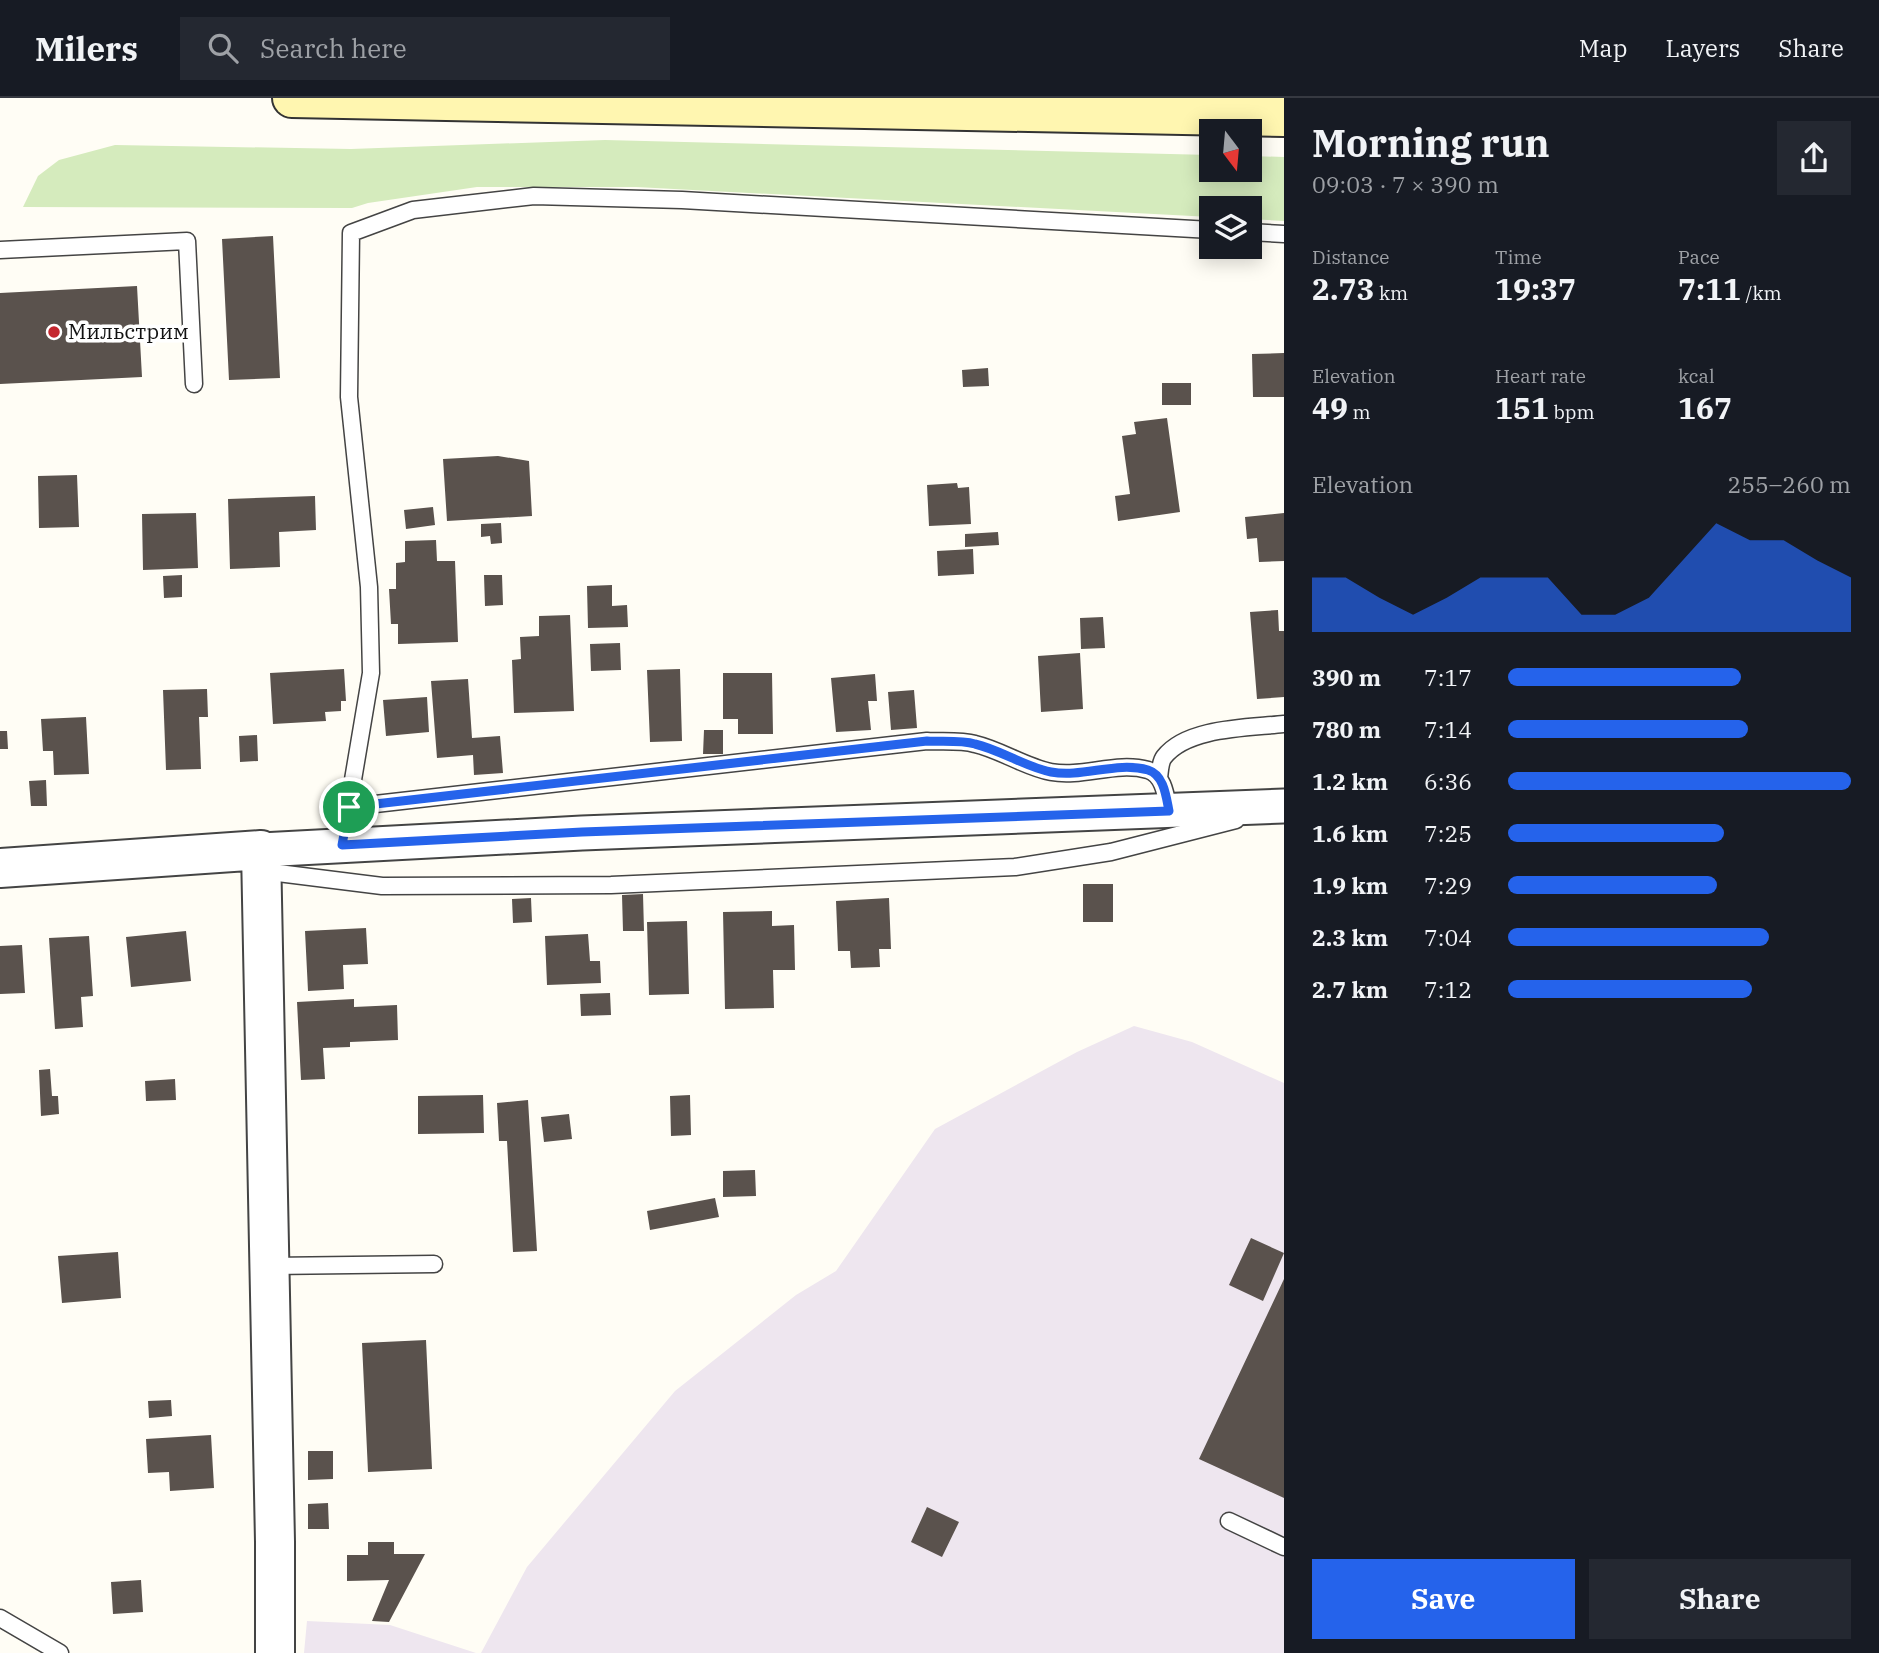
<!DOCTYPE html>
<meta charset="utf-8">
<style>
:root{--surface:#171b24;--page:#242831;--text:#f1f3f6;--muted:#9ea1a6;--line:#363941;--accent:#2563eb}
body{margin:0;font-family:"IBM Plex Serif",serif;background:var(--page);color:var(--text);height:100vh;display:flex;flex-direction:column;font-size:26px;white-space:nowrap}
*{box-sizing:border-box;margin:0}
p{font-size:23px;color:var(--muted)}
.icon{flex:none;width:38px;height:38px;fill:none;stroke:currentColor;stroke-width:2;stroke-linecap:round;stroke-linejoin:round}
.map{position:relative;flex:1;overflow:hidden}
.side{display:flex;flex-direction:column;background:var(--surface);width:595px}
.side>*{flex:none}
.needle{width:46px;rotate:164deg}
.tools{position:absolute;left:1199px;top:21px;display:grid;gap:14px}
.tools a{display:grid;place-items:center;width:63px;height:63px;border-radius:0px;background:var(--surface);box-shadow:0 4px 18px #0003;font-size:35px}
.pin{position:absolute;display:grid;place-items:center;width:60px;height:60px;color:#fff;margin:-30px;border:4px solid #fff;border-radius:50%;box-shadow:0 2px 7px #0007}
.round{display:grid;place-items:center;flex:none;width:74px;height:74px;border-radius:0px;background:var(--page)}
.overview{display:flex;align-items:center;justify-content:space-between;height:119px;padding:0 28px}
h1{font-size:38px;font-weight:800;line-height:52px}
.figures{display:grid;grid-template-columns:repeat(3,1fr);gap:10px;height:119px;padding:7px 28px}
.figures div{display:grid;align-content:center}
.figures b{font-size:30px;font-weight:800}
.figures small{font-size:19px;font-weight:400}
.figures p{font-size:19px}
.chart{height:196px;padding:14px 28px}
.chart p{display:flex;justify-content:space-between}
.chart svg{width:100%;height:126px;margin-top:7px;fill:var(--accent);opacity:.7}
.cta{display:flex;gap:14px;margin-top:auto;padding:14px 28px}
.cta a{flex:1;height:80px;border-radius:0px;background:var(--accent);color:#fff;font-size:28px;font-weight:800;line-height:80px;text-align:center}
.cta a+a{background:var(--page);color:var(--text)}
ul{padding:0 28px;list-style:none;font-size:23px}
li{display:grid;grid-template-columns:112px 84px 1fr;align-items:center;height:52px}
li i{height:18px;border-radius:9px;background:var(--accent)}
header{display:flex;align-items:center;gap:42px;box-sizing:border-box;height:98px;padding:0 35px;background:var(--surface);border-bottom:2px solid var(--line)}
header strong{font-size:33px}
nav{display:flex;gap:38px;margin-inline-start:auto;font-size:24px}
.search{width:490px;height:63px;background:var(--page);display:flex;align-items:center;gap:18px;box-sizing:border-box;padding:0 24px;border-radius:0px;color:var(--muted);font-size:26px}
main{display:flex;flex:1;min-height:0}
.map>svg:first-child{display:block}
</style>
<header>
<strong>Milers</strong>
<div class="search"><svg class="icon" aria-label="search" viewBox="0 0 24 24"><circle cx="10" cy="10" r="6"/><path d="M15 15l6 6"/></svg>Search here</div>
<nav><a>Map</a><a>Layers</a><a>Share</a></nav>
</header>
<main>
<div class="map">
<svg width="1284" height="1555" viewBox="0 0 1284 1555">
<rect width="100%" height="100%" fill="#fffdf5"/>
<path fill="#eee6ef" d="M 1134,928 L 1192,944 L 1284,985 L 1284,1555 L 481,1555 L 527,1469 L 675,1293 L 796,1197 L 836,1173 L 935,1031 L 1077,954 Z
M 307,1523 L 390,1527 L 476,1555 L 304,1555 Z"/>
<path fill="#d5ebbd" d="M 605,42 L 1211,57 L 1211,72 L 1250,72 L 1250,58 L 1284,59 L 1284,123 L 1250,121 L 1250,110 L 1211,110 L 1211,119 L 636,89 L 477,89 L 368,105 L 352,110 L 23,109 L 38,78 L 59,62 L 115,47 L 351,51 Z"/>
<path fill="#5a524d" d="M 273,138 L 280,280 L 229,282 L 222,141 Z
M 137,188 L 142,279 L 0,286 L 0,195 Z
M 1284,255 L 1284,299 L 1253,299 L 1252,256 Z
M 988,270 L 989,288 L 963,289 L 962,272 Z
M 1162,285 L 1191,285 L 1191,307 L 1162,307 Z
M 1167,320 L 1180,414 L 1118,423 L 1115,398 L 1130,396 L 1122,338 L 1136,336 L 1134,324 Z
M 498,358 L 529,363 L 532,418 L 447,423 L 443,361 Z
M 77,377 L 79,429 L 39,430 L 38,378 Z
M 957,385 L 958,390 L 969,389 L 971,426 L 929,428 L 927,387 Z
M 315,398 L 316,432 L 279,434 L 280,469 L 230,471 L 228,401 Z
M 433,409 L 435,427 L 406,431 L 404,412 Z
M 196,415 L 198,470 L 143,472 L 142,416 Z
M 1284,415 L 1284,463 L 1259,464 L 1257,440 L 1247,441 L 1245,419 Z
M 501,425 L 502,445 L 491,446 L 490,438 L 481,439 L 481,426 Z
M 998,434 L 999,447 L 965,449 L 965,436 Z
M 436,442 L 437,463 L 455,463 L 458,544 L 398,546 L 398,526 L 391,526 L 389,491 L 396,491 L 396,465 L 405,464 L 405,443 Z
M 973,451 L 974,476 L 938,478 L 937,453 Z
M 182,477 L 182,499 L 164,500 L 163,478 Z
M 484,477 L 502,477 L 503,507 L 485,508 Z
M 612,487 L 612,508 L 627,507 L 628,529 L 588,530 L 587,488 Z
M 1278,512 L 1279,533 L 1284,533 L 1284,599 L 1257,601 L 1250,514 Z
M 570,517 L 574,613 L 514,615 L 512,562 L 521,561 L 520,539 L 539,538 L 539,518 Z
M 1103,519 L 1105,550 L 1081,551 L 1080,520 Z
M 620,545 L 621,572 L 591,573 L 590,546 Z
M 1080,555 L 1083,611 L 1041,614 L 1038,558 Z
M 344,571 L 346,603 L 341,603 L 341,613 L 325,614 L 326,623 L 273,626 L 270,575 Z
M 680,571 L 682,643 L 650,644 L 647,572 Z
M 723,575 L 772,575 L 773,636 L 738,636 L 738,621 L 723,621 Z
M 875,576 L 877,603 L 868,603 L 871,632 L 836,634 L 831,580 Z
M 468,581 L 472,640 L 500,638 L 503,675 L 474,677 L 473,657 L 437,660 L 431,583 Z
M 207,591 L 208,619 L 199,619 L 201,671 L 166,672 L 163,592 Z
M 914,592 L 917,630 L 891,632 L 888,594 Z
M 427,599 L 429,634 L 386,638 L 383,602 Z
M 86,619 L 89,676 L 54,677 L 53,653 L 43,653 L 41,621 Z
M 704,632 L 723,632 L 723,656 L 703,656 Z
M 0,633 L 7,633 L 8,651 L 0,651 Z
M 257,637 L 258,663 L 240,664 L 239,638 Z
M 46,682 L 47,708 L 31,708 L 29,683 Z
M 1083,786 L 1113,786 L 1113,824 L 1083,824 Z
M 643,796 L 644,833 L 623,833 L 622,797 Z
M 531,800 L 532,824 L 513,825 L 512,801 Z
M 889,800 L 891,851 L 879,851 L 880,869 L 851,870 L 850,853 L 838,853 L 836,803 Z
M 772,813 L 772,828 L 794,827 L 795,872 L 773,872 L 774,910 L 725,911 L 723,814 Z
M 687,823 L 689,896 L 649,897 L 647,824 Z
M 366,830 L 368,866 L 343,867 L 344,891 L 308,893 L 305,833 Z
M 186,833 L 191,883 L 131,889 L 126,839 Z
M 588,836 L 590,863 L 600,863 L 601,885 L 547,887 L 545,838 Z
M 89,838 L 93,898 L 81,899 L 83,929 L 55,931 L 49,840 Z
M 22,847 L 25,895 L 0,896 L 0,848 Z
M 610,895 L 611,917 L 581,918 L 580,896 Z
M 354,901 L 354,909 L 397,907 L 398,942 L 350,944 L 350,949 L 323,950 L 325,981 L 301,982 L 297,904 Z
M 50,971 L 52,998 L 58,998 L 59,1016 L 41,1018 L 39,972 Z
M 175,981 L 176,1002 L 146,1003 L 145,983 Z
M 483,997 L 484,1035 L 418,1036 L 418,998 Z
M 690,997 L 691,1037 L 671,1038 L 670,998 Z
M 528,1002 L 537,1153 L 513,1154 L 507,1043 L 499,1043 L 497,1005 Z
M 569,1016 L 572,1041 L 544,1044 L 541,1019 Z
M 755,1072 L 756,1098 L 723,1099 L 723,1073 Z
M 715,1100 L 719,1119 L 650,1132 L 647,1113 Z
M 1251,1140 L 1284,1155 L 1263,1203 L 1229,1187 Z
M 118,1154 L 121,1200 L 62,1205 L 58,1158 Z
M 1284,1181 L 1284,1400 L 1199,1361 Z
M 426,1242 L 432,1371 L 368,1374 L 362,1245 Z
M 171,1302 L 172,1318 L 149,1320 L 148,1303 Z
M 211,1337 L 214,1390 L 170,1393 L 169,1374 L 148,1375 L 146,1341 Z
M 308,1353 L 333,1353 L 333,1381 L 308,1382 Z
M 328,1405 L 329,1431 L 308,1431 L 308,1406 Z
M 927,1409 L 959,1424 L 942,1459 L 911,1444 Z
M 368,1444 L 394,1444 L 394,1456 L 425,1456 L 389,1524 L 372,1523 L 389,1482 L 347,1483 L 347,1457 L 368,1457 Z
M 141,1482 L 143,1514 L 113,1516 L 111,1484 Z"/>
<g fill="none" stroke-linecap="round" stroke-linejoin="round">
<g stroke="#444" stroke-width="19">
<path id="service" d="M 1250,134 L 1284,136
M 0,152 L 187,143 L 194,286
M 1159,680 C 1160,673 1160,664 1164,659 C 1187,629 1249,630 1284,626
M 349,709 L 927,643 C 942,644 961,642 975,646 C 1001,652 1025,669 1051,674 C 1083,680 1116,663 1148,672 C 1164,677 1166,699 1169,713
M 342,747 L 371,575 L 369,489 L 349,299 L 351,135 L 413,112 L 534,98 L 682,102 L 1211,132
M 262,773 L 382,788 L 611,787 L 1015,769 L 1111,754 L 1236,722
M 270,1168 L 434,1166
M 1229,1423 L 1284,1449
M 0,1520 L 60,1555"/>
</g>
<g stroke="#444" stroke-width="37">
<path id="minor" d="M 261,752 L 582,735 L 1284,708"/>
</g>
<g stroke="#444" stroke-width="42">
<path id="tertiary" d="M 0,770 L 261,752 L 275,1444 L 275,1555"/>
</g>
<g stroke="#333" stroke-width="42">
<path id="secondary" d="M 292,0 L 1284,19"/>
</g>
<use href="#service" stroke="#fff" stroke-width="16"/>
<use href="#minor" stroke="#fff" stroke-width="33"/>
<use href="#tertiary" stroke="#fff" stroke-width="38"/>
<use href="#secondary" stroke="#fff6b0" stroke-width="38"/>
</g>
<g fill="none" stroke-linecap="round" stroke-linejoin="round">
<g stroke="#fff" stroke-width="14">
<path id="route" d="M 927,643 C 942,644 961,642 975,646 C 1001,652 1025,669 1051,674 C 1083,680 1116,663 1148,672 C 1164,677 1166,698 1169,713 L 582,734 L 342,747 L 349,709 Z"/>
</g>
<use href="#route" stroke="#2563eb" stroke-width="9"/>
</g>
<circle fill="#c4262e" stroke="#fff" stroke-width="2.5" cx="54" cy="234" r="7"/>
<g text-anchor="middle" stroke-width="7" stroke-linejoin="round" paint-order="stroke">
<g font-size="21" fill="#111" stroke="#fff" text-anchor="start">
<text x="68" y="241">Мильстрим</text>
</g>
</g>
</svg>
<div class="tools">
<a><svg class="needle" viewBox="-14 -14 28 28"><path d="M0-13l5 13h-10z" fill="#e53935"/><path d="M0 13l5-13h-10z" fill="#9ea1a6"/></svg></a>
<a><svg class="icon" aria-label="layers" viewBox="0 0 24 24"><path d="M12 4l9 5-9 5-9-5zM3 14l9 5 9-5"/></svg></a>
</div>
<div class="pin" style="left:349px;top:709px;background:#1e9e55"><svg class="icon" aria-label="arrive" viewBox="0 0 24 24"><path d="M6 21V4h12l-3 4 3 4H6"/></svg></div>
</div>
<section class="side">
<div class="overview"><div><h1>Morning run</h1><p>09:03 · 7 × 390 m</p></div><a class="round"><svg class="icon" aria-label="share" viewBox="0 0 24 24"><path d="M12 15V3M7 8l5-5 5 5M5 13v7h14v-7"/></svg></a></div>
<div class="figures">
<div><p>Distance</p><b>2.73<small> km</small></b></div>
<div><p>Time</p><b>19:37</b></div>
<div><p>Pace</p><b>7:11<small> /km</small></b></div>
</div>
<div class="figures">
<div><p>Elevation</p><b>49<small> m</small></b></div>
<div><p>Heart rate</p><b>151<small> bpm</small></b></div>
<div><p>kcal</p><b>167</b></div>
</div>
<div class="chart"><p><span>Elevation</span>255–260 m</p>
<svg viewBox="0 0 160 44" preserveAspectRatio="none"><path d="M0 44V25L10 25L20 32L30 38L40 32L50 25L60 25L70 25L80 38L90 38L100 32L110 19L120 6L130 12L140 12L150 19L160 25V44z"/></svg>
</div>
<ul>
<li><b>390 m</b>7:17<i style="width:68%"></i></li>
<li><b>780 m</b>7:14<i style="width:70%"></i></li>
<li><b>1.2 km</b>6:36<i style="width:100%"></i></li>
<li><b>1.6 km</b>7:25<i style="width:63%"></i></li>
<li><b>1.9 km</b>7:29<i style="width:61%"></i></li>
<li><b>2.3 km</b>7:04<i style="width:76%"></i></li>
<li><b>2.7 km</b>7:12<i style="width:71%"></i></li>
</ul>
<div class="cta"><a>Save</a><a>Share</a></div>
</section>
</main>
